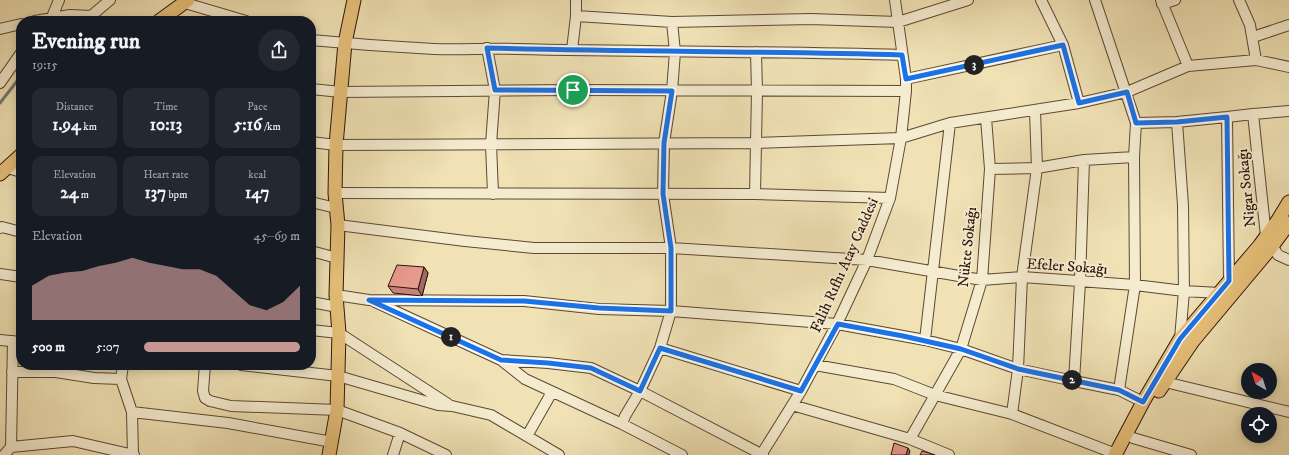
<!DOCTYPE html>
<meta charset="utf-8">
<style>
:root{--surface:#171b24;--page:#242831;--text:#f1f3f6;--muted:#9ea1a6;--accent:#c59692}
body{margin:0;font-family:"IM FELL DW Pica",serif;background:var(--page);color:var(--text);height:100vh;display:flex;flex-direction:column;font-size:15px;white-space:nowrap}
*{box-sizing:border-box;margin:0}
p{font-size:13px;color:var(--muted)}
.icon{flex:none;width:22px;height:22px;fill:none;stroke:currentColor;stroke-width:2;stroke-linecap:round;stroke-linejoin:round}
.map{position:relative;flex:1;overflow:hidden}
.details{position:absolute;left:16px;top:16px;width:300px;height:354px;display:flex;flex-direction:column;background:var(--surface);border-radius:16px;box-shadow:0 2px 10px #0003}
.details>*{flex:none}
.needle{width:26px;rotate:321deg}
.controls{position:absolute;left:1241px;top:363px;display:grid;gap:8px}
.controls a{display:grid;place-items:center;width:36px;height:36px;border-radius:50%;background:var(--surface);box-shadow:0 2px 10px #0003;font-size:20px}
.pin{position:absolute;display:grid;place-items:center;width:34px;height:34px;color:#fff;margin:-17px;border:2px solid #fff;border-radius:50%;box-shadow:0 1px 4px #0007}
.km{position:absolute;width:20px;height:20px;margin:-10px;border-radius:50%;background:#222;color:#fff;font-size:11px;line-height:20px;text-align:center}
.round{display:grid;place-items:center;flex:none;width:42px;height:42px;border-radius:21px;background:var(--page)}
.headline{display:flex;align-items:center;justify-content:space-between;height:68px;padding:0 16px}
h1{font-size:22px;font-weight:800;line-height:30px}
.figures{display:grid;grid-template-columns:repeat(3,1fr);gap:6px;height:68px;padding:4px 16px}
.figures div{display:grid;align-content:center;border-radius:10px;background:var(--page);text-align:center}
.figures b{font-size:17px;font-weight:800}
.figures small{font-size:11px;font-weight:400}
.figures p{font-size:11px}
.chart{height:112px;padding:8px 16px}
.chart p{display:flex;justify-content:space-between}
.chart svg{width:100%;height:72px;margin-top:4px;fill:var(--accent);opacity:.7}
ul{padding:0 16px;list-style:none;font-size:13px}
li{display:grid;grid-template-columns:64px 48px 1fr;align-items:center;height:30px}
li i{height:10px;border-radius:5px;background:var(--accent)}
.map>svg:first-child{display:block}
</style>
<div class="map">
<svg width="1289" height="455" viewBox="0 0 1289 455">
<rect width="100%" height="100%" fill="#f0e2b5"/>
<filter id="stains"><feTurbulence type="fractalNoise" baseFrequency=".005" numOctaves="4"/><feColorMatrix values="0 0 0 0 .2 0 0 0 0 .09 0 0 0 0 .02 0 0 0 .5 -.17"/></filter>
<radialGradient id="worn" r=".72"><stop offset=".6" stop-color="#630" stop-opacity="0"/><stop offset="1" stop-color="#630" stop-opacity=".3"/></radialGradient>
<g fill="none" stroke-linecap="round" stroke-linejoin="round">
<path stroke="#6f7970" stroke-width="3" d="M 0,103 L 21,76"/>
<g stroke="#5d4835" stroke-width="12">
<path id="minor" d="M 1041,0 L 1063,45 L 1079,103
M 1095,0 L 1136,123 L 1134,157 L 1135,285 L 1184,291 L 1180,339
M 1161,0 L 1188,66
M 1239,0 L 1250,25 L 1256,60
M 185,3 L 246,21
M 1162,4 L 1175,0
M 576,16 L 672,22 L 811,19 L 898,22 L 968,0
M 52,17 L 59,0
M 35,21 L 70,15 L 91,16 L 110,0
M 0,29 L 21,24
M 1253,37 L 1289,25
M 311,40 C 352,44 393,47 434,49 C 461,50 489,48 516,49 C 645,52 773,51 902,55
M 487,48 L 495,90 L 491,144 L 493,194
M 572,50 L 576,16 L 576,0
M 906,79 L 1063,45
M 0,83 L 21,53
M 311,89 L 341,92 L 573,90 L 906,91
M 1253,114 L 1289,111
M 1227,117 L 1253,114 L 1266,236 L 1278,255 L 1289,260
M 950,123 L 925,340 L 961,349 L 1018,369 L 1012,414
M 1136,123 L 1177,122
M 311,142 L 336,145 L 757,143 L 901,138 L 950,123 L 1079,103 L 1127,92 L 1188,66 L 1256,60 L 1289,67
M 8,168 L 21,172
M 990,169 L 1037,168 L 1035,111
M 335,193 L 755,194 L 890,198
M 755,194 L 757,91 L 756,52
M 311,202 L 336,208
M 338,225 L 465,241 L 534,248 L 671,248 L 867,260 L 982,280 L 1022,277 L 1135,285 L 1119,390 L 1143,402
M 0,228 L 2,227 L 21,232
M 311,251 L 337,258
M 0,274 L 21,277
M 1219,293 L 1184,291 L 1183,205 L 1177,122 L 1227,117 L 1229,281
M 336,295 L 369,300 L 524,301 L 599,309 L 671,311 L 837,324 L 925,340
M 373,301 L 501,360 L 525,379 L 622,424 L 682,455
M 311,302 L 338,307
M 311,330 L 339,333 L 448,404
M 0,340 L 21,342
M 660,348 L 801,391
M 501,360 L 548,363 L 591,368 L 640,391 L 763,455
M 123,365 L 121,379 L 132,412 L 133,455
M 205,365 L 203,391 L 205,398 L 210,401 L 231,406 L 337,410 L 400,433 L 446,455
M 241,365 L 338,376 L 438,405 L 452,406 L 491,415 L 559,455
M 815,365 L 894,379 L 935,395 L 961,349 L 982,280 L 990,169 L 986,118
M 12,372 L 56,372 L 94,378 L 121,379
M 1074,381 L 1018,369 L 1022,277 L 1037,168 L 1084,160
M 1165,382 L 1289,412
M 1119,390 L 1074,381 L 1080,282 L 1084,160 L 1134,157
M 792,405 L 910,439 L 935,395 L 1012,414 L 1116,454
M 132,412 L 228,423 L 332,442
M 622,424 L 625,416 L 640,391 L 660,348 L 671,311 L 671,248 L 663,194 L 664,143 L 672,91 L 675,52 L 672,22
M 527,436 L 552,392
M 1133,438 L 1191,455
M 910,439 L 949,455
M 11,447 L 73,441 L 134,455
M 4,455 L 11,447 L 13,341
M 393,455 L 400,433
M 761,455 L 801,391 L 837,324 L 867,260 L 890,198 L 901,138 L 906,91 L 906,79 L 895,0"/>
</g>
<g stroke="#2c140a" stroke-width="15">
<path id="major" d="M 159,21 L 188,0
M 0,174 L 21,155
M 1159,391 L 1193,341 L 1270,249 L 1289,223
M 329,455 L 337,410 L 339,333 L 336,295 L 338,225 L 335,193 L 336,145 L 345,43 L 354,0
M 1115,455 L 1143,402 L 1180,339 L 1260,245 L 1278,220 L 1289,202"/>
</g>
<use href="#minor" stroke="#f5eccf" stroke-width="10"/>
<use href="#major" stroke="#e8c17a" stroke-width="13"/>
</g>
<path fill="#c68479" stroke="#2c140a" d="M 424,267 L 428,273 L 422,296 L 393,293 L 388,286 Z"/>
<path fill="#a16b63" stroke="#2c140a" d="M 424,267 L 428,273 L 422,296 L 418,289 Z
M 908,448 L 910,451 L 909,455 L 906,455 Z"/>
<path fill="#e6998d" stroke="#2c140a" d="M 397,265 L 424,267 L 418,289 L 388,286 Z
M 894,443 L 908,448 L 906,455 L 891,455 Z
M 922,451 L 935,455 L 920,455 Z"/>
<g fill="none" stroke-linecap="round" stroke-linejoin="round">
<g stroke="#fff" stroke-width="8">
<path id="route" d="M 1063,45 L 1079,103 L 1127,92 L 1136,123 L 1177,122 L 1227,117 L 1229,281 L 1180,339 L 1143,402 L 1119,390 L 1018,369 L 961,349 L 903,336 L 838,324 L 801,391 L 660,348 L 640,391 L 591,368 L 548,363 L 501,360 L 369,300 L 524,301 L 599,308 L 671,311 L 671,248 L 663,194 L 664,143 L 672,91 L 495,90 L 487,48 C 626,52 764,51 902,55 L 906,79 Z"/>
</g>
<use href="#route" stroke="#1a73e8" stroke-width="5"/>
</g>
<g text-anchor="middle" stroke-width="4" stroke-linejoin="round" paint-order="stroke">
<g font-size="15" fill="#2c140a" stroke="#f5eccf">
<text transform="translate(1246 188) rotate(-96)" y="5">Nigar Sokağı</text>
<text transform="translate(967 247) rotate(-84)" y="5">Nükte Sokağı</text>
<text transform="translate(844 265) rotate(-66)" y="5">Falih Rıfhı Atay Caddesi</text>
<text transform="translate(1067 266) rotate(4)" y="5">Efeler Sokağı</text>
</g>
</g>
<rect width="100%" height="100%" filter="url(#stains)"/>
<rect width="100%" height="100%" fill="url(#worn)"/>
</svg>
<div class="controls">
<a><svg class="needle" viewBox="-14 -14 28 28"><path d="M0-13l5 13h-10z" fill="#e53935"/><path d="M0 13l5-13h-10z" fill="#9ea1a6"/></svg></a>
<a><svg class="icon" aria-label="locate" viewBox="0 0 24 24"><circle cx="12" cy="12" r="6"/><path d="M12 2v4M12 18v4M2 12h4M18 12h4"/></svg></a>
</div>
<div class="pin" style="left:573px;top:90px;background:#1e9e55"><svg class="icon" aria-label="arrive" viewBox="0 0 24 24"><path d="M6 21V4h12l-3 4 3 4H6"/></svg></div>
<b class="km" style="left:451px;top:337px">1</b>
<b class="km" style="left:1072px;top:380px">2</b>
<b class="km" style="left:974px;top:65px">3</b>
<section class="details">
<div class="headline"><div><h1>Evening run</h1><p>19:15</p></div><a class="round"><svg class="icon" aria-label="share" viewBox="0 0 24 24"><path d="M12 15V3M7 8l5-5 5 5M5 13v7h14v-7"/></svg></a></div>
<div class="figures">
<div><p>Distance</p><b>1.94<small> km</small></b></div>
<div><p>Time</p><b>10:13</b></div>
<div><p>Pace</p><b>5:16<small> /km</small></b></div>
</div>
<div class="figures">
<div><p>Elevation</p><b>24<small> m</small></b></div>
<div><p>Heart rate</p><b>137<small> bpm</small></b></div>
<div><p>kcal</p><b>147</b></div>
</div>
<div class="chart"><p><span>Elevation</span>45–69 m</p>
<svg viewBox="0 0 160 44" preserveAspectRatio="none"><path d="M0 44V23L10 17L20 15L30 14L40 11L50 9L60 6L70 9L80 11L90 13L100 13L110 17L120 26L130 35L140 38L150 33L160 23V44z"/></svg>
</div>
<ul>
<li><b>500 m</b>5:07<i style="width:100%"></i></li>
</ul>
</section>
</div>
